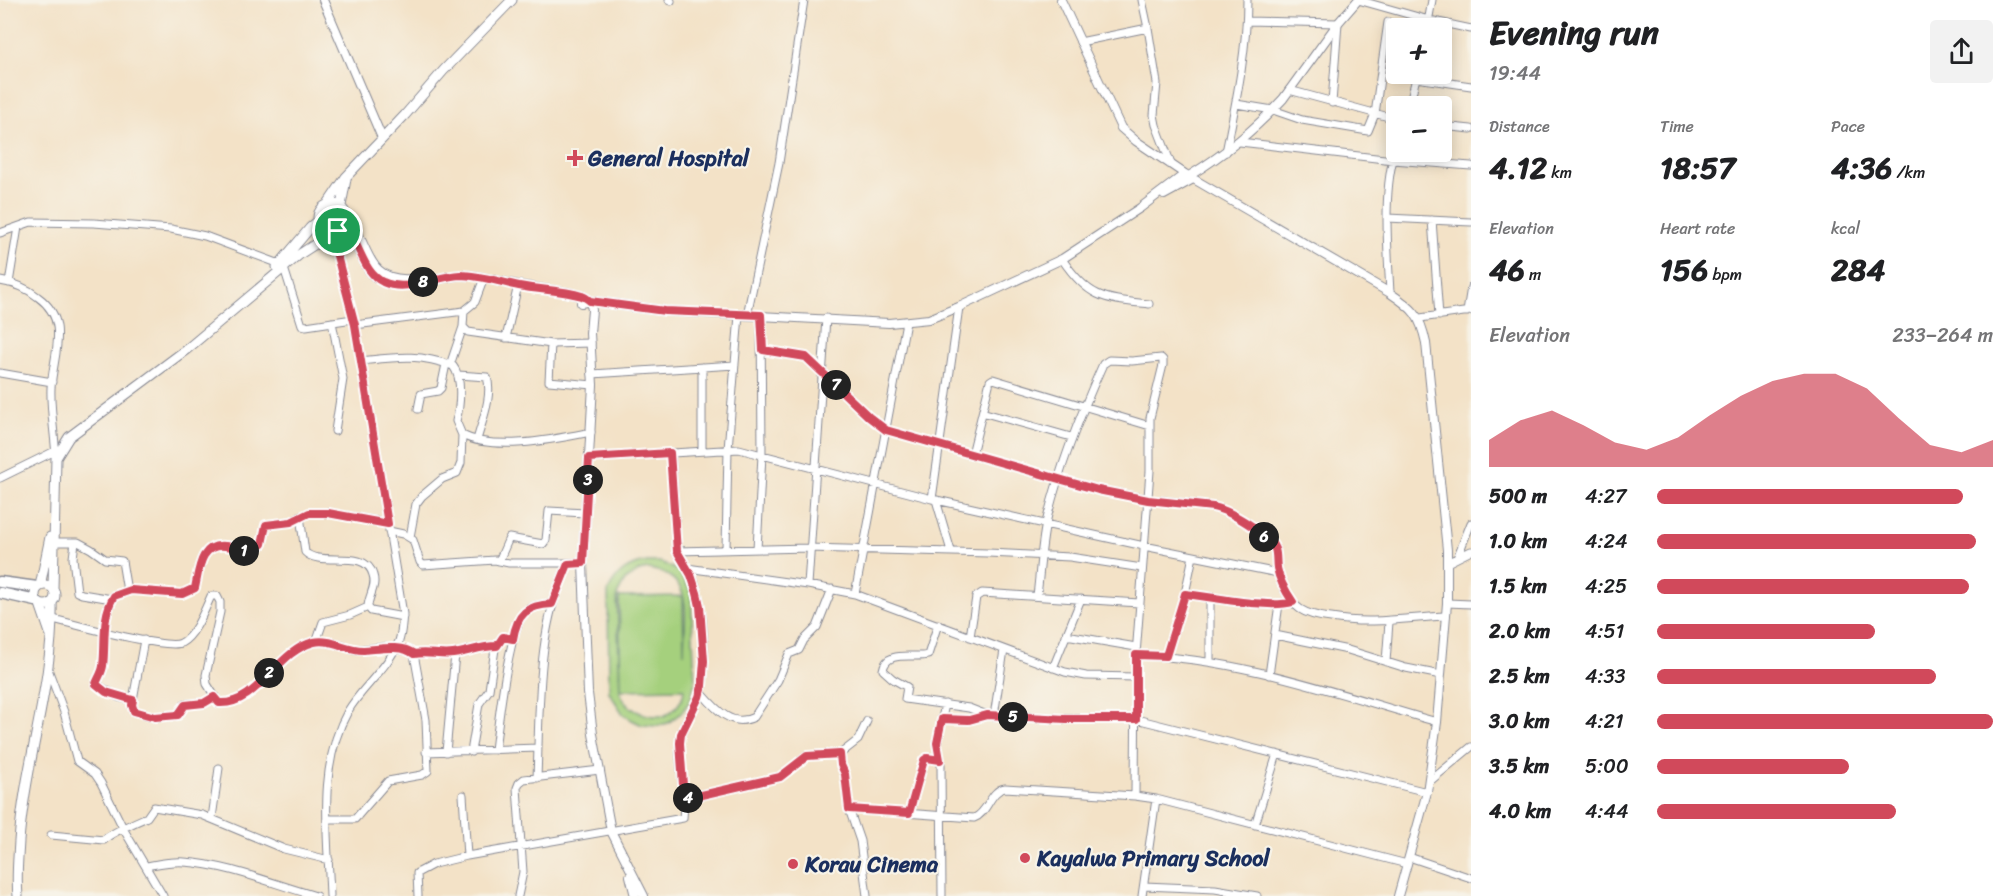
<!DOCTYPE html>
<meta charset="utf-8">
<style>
:root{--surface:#fff;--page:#f2f2f2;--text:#202124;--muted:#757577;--accent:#d1495b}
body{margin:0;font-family:Sriracha,sans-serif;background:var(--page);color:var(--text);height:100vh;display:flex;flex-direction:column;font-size:22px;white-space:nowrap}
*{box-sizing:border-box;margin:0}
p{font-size:20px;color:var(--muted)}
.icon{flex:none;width:33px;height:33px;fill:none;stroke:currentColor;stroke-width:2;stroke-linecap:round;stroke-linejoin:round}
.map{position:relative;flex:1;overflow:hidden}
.panel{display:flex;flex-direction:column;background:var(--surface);width:540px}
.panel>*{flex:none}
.fabs{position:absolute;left:1386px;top:18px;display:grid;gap:12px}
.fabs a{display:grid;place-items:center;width:66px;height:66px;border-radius:6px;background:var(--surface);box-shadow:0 3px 15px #0003;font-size:30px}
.pin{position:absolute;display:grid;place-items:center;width:51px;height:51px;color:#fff;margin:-26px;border:3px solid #fff;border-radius:50%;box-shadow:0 2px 6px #0007}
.km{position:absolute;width:30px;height:30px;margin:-15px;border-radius:50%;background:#222;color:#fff;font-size:16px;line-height:30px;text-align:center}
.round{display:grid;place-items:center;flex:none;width:63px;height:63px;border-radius:6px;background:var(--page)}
.head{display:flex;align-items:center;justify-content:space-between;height:102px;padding:0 18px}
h1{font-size:33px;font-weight:800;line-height:45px}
.figures{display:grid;grid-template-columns:repeat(3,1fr);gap:9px;height:102px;padding:6px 18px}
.figures div{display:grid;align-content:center}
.figures b{font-size:30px;font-weight:800}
.figures small{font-size:16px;font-weight:400}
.figures p{font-size:16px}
.chart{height:168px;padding:12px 18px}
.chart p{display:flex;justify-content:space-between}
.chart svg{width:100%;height:108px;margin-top:6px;fill:var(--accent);opacity:.7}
ul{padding:0 18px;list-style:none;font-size:20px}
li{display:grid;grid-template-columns:96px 72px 1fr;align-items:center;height:45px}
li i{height:15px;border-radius:8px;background:var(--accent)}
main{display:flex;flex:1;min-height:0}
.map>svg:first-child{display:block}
</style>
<main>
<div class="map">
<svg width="1471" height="896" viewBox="0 0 1471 896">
<rect width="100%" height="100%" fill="#f7f3e8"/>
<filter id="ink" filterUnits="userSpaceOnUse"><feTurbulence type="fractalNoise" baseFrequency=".0167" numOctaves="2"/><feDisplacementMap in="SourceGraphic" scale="12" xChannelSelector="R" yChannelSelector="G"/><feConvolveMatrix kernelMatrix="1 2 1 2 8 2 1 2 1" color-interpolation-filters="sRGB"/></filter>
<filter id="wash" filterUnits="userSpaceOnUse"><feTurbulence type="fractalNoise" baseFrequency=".008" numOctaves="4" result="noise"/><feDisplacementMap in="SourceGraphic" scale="24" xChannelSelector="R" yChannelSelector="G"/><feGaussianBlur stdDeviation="1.35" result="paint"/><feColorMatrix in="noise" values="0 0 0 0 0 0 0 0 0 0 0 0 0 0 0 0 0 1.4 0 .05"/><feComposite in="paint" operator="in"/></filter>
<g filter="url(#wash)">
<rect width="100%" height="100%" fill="#f3e2c7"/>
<path fill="#a5d07d" stroke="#60806e" stroke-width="1.5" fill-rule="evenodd" d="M 647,562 L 660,562 L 679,571 L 691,592 L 695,683 L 690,701 L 682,712 L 668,723 L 656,726 L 642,725 L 632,720 L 623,714 L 609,692 L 608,591 C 617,572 628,565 647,562 ZM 648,569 C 696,576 684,615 684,653 L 683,596 L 619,597 L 621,690 L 684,689 C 683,702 676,709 664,716 C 646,717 626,711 620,692 L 617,595 L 625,580 L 639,571 Z"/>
</g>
<g filter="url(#ink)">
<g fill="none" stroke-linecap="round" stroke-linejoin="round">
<g stroke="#878892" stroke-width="9">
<path id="minor" d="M 669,0 L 671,1
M 1142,0 L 1148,28 L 1157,83 L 1154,115 L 1156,125 L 1171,164
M 1358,0 L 1429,20 L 1471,29
M 1247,21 L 1338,23 L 1332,103
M 1427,28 L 1432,0
M 1080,42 L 1148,28
M 1416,78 L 1471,86
M 1289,90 L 1396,119
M 1236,104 L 1273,110 L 1302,120 L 1368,131 L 1375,114 L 1388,22
M 1409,106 L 1417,74
M 1442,126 L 1471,129
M 1240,142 L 1393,160 L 1471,166
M 1226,152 C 1236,102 1247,51 1247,0
M 1387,218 L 1471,222
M 1432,220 L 1439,316
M 0,233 L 31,222 L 94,223 L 171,229 L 205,236 L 280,264
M 1062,259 C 1089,299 1104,299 1149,304
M 284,268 L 302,325 L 306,326 L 353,319
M 0,281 C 15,283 27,288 38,297 C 71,321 53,354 51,388 C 50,410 55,435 56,458
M 9,283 L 18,227
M 1390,293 C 1388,252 1382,187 1396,150
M 1467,312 L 1471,287
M 747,315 L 779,163 L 804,0
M 1420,318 L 1471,311
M 332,322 L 343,379 L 335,431
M 355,325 L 464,311 L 475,302 L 484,278
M 463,327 L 468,332 L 551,344 L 591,343
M 506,338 L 518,285
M 551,344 L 549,381 L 593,385
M 763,350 L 806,357 L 869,417 L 886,430 L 1098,490 L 1148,499 L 1213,507 C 1228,510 1267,533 1274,547 C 1277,553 1276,559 1277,565 C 1278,579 1288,601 1300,609 C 1309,615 1321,617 1331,618 C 1370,625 1407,618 1446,616
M 361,361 C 397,357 418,353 453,366 C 463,378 460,407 456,421 L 462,435 C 495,452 555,439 591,432
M 450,365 L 463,327 L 464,311
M 702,367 L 702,451
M 0,373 L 52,382
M 592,374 L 735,365
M 458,375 L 487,377 C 493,396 482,421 477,440
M 418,409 L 421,394 L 438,391 L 441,388 L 446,364
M 982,414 L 985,413 L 1071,437
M 671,453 L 677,551 L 809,548 L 988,553 L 1070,557 L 1142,568
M 972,454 L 990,381 L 993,379 L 1150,426
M 589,458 L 739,449 L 932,499 L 1144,546 L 1278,573
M 0,478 L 55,451
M 932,499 L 959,307
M 936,500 L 951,551
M 300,516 L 305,552 C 320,568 366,547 373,575 C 377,587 368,596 368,607
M 389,531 L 403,534 L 413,540 L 420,562 L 423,565 L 495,560 L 509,563 L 583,563
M 410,537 L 416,504 L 422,496 L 442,479 L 457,473 L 461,463 L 462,435
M 54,542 L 78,542 L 91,549 L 105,559 L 122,561 L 127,591
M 75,542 L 73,558 L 77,592 L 82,594 L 112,599
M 726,549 L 728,449 L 739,315
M 757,549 L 762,455 L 761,315
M 1457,558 L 1471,523
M 499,561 L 509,538 L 543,544 L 546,540 L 549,511 L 585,513
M 1447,563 L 1471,551
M 687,568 L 808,585 L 855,594 L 1065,672 L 1086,676 L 1136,677
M 808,585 L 826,318
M 855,594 L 906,322
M 1185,594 C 1214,597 1267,609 1293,602
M 1037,596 C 1040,572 1041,547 1046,523 C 1059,468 1080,415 1103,364 L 1109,360 L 1132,361 L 1161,358 L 1163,360 L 1163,365 L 1150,418 L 1150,471 L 1136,655 L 1135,796
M 1447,603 L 1471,604
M 368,607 L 371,611 L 403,617
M 53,619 C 72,624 168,650 181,643 C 195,636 205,609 211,596 L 217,596 L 220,602 L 220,612 L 206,675 L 207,684 L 219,703 C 261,705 278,645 320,641 L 343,645 L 353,650 L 384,647 L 410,651 L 414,654 C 427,651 440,656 453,654 C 468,651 481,646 497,646
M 938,624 L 928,655 C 914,659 886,649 883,670 L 893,679 L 907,687 L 905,699 L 969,708 L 987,715
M 1066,635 L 1136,647
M 1275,635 L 1348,650 L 1406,668 L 1441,675
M 970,637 L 976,597 L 982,593 L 1139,603
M 144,640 L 132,705 L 134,711 L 155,717 L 178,715 L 185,704 L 204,703 L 214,697
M 316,642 L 323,622 L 350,615 L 368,607
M 1136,655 C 1239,658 1338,694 1437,722
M 1166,656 L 1185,594 L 1193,556
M 1210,661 L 1210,597
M 1386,662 L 1389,622
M 1053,668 L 1081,599
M 48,669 L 64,712 L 77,761 L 95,774 L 101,783 L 124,830 L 163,896
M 1269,675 L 1279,604
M 700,691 C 714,707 731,729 754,717 L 778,680 L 789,654 L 799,650 L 804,640 L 817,627 L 832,589
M 133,700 L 118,697 L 96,684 C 98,678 102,673 103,666 C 106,642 101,618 114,596 L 131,590 L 182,594 L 195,588 C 199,570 199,543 225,546 C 235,547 244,551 254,551 L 262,544 L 266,525 L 291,522 L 309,513 L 328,513 L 388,523
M 994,716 L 1004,650
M 942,719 L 969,720 L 987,715 L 1066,719 L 1136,719 L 1427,792
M 495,750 C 498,726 509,624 526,611 C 533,605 543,604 552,604
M 426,752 L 538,748
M 446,752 L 455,654
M 471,752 L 479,704 L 489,690 L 495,649 L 502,638 L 513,639
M 840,754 L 841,765 L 845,774 L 849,809 L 860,841 L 867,896
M 537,778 C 540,707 536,629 568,564
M 1429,782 L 1471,747
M 463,795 L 467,856
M 684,799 L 780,777 L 807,756 L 840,754 L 858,740 L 867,721
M 849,809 L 974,818 C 988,813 990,790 1005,788 L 1135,796 L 1156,799 L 1407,864
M 909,813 L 924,760 L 927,758 L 940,760
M 212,818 L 219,768
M 328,819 L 355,819 L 388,781 L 422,775 L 428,771 L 426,720 L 414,654
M 1255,825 L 1277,754
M 51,835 L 104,840 C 110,833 138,821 147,817 L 154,807 L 202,815 L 284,849 L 329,860
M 1409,857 L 1471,878
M 146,866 C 158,864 171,861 184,862 C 229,865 273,884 316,896
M 1144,886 L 1215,889 L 1257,896
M 330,896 C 328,836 317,766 348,711 C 362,687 388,668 399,641 C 402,632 402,622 403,614 L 355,325 L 335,248 L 338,231
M 418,896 L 417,873 L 434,864 L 467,856 L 683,818 C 686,792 678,766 680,740 C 682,724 695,709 700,693 C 708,669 703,608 695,584 C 691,572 683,562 677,551
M 518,896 L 523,872 L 517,788 L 519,783 L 524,779 L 600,770
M 942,896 L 941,765 L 937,743 L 945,704
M 1142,896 L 1156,799"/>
</g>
<g stroke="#878892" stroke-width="10">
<path id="tertiary" d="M 323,0 L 382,138
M 1061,0 L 1121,128 L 1136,141 L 1185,174 L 1390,293 C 1414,309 1420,315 1426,343 L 1447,550 L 1447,603 L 1437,722 L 1427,792 L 1398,896
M 1189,176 C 1226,153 1253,131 1283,99 L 1338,23 L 1358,0
M 1164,195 L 1193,179
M 347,216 C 370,242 364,282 410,279
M 343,227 L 349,233 L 369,270 L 374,276 L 387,283 L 397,285 L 410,284 L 459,275 L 475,276 L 518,285 L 570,293 L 584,297 L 590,301 L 592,310 L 590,333 L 593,385 L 583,563 L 588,693 L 593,734 L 611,831 L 644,896
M 581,303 L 590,301 L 665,311 L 889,323 L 929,319 L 959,307 L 1062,259 L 1140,208 L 1185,174
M 630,876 L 635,896"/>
</g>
<g stroke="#878892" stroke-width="11">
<path id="secondary" d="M318 218a14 14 0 1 1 28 0a14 14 0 1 1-28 0Z
M 327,205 L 346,177 L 405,115 L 444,70 L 512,0
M 341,206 L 346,179
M 277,267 L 310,228 L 318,221
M35 595a10 10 0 1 1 20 0a10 10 0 1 1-20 0Z
M 40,586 L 50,537
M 53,589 L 56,458 L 69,437 L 187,349 L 300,254 L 334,232
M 40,604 L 50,633
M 18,896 C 16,877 18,860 19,841 C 25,761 54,683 52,602"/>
</g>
<g stroke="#878892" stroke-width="13">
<path id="trunk" d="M 0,582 L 37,587
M 0,593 L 36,601"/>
</g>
<use href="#minor" stroke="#fff" stroke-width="7"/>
<use href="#tertiary" stroke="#fff" stroke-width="8"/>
<use href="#secondary" stroke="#fff" stroke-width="9"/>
<use href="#trunk" stroke="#fff" stroke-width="10"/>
</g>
</g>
<g fill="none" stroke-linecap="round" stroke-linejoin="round" filter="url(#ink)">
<g stroke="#fff" stroke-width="12">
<path id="route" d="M 343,227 C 361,241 361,271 383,282 C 407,293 436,276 460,275 C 480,275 499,282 519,286 C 540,290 562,290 582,296 C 587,298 586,298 590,301 L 665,311 L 761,315 L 763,350 L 806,357 L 869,417 L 886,430 L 1098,490 L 1148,500 L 1213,507 C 1228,510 1270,534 1275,549 C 1277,555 1276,561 1277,568 C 1279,579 1286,592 1293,602 C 1268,609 1213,597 1185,594 L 1166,656 L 1136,655 L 1136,719 L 1066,719 L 987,715 L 969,720 L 942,719 L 937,743 L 940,760 L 927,758 L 924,760 L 909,813 L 849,809 L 845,774 L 841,765 L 840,754 L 807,756 L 780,777 L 684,799 L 680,743 L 681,734 L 699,697 L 702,686 L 704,661 L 700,606 L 697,593 L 691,575 L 677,551 L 670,453 L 589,458 L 583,563 L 568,564 L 552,604 C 527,605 517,614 513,639 L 503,637 L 497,646 C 481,646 468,652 453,654 C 440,656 427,651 414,654 C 401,644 379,649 364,650 C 348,651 331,638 314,642 C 276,651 259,705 219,703 L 214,697 L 204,703 L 185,705 L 178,715 L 155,717 L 134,711 L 132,705 L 133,700 L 106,692 L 96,684 C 98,678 102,673 103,666 C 106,643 101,617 114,596 L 131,590 L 182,594 L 195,588 C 199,570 200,543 225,546 C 235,547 244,551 254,551 L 262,544 L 266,525 L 291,522 L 309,513 L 328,513 L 388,524 L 355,325 L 335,248 L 338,231 Z"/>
</g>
<use href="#route" stroke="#d1495b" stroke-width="8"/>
</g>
<g fill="#d1495b" stroke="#f7f3e8" stroke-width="2">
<path d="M572 149h6v6h6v6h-6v6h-6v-6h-6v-6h6z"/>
<circle cx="1025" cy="858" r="6"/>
<circle cx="793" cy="864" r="6"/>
</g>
<g text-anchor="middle" stroke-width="4.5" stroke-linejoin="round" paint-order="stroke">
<g font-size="22" font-weight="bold" fill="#1b2f5e" stroke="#f7f3e8" text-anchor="start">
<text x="588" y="166">General Hospital</text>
<text x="1037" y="866">Kayalwa Primary School</text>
<text x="805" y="872">Korau Cinema</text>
</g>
</g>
</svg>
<div class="fabs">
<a>+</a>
<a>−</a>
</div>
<div class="pin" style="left:338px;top:231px;background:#1e9e55"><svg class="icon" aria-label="arrive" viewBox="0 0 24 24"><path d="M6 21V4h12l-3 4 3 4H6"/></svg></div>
<b class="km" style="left:244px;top:551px">1</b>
<b class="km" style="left:269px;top:673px">2</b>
<b class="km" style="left:588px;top:480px">3</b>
<b class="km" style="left:688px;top:798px">4</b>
<b class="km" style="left:1013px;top:717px">5</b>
<b class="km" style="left:1264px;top:537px">6</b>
<b class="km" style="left:836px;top:385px">7</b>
<b class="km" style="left:423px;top:282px">8</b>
</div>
<section class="panel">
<div class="head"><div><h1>Evening run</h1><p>19:44</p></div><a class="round"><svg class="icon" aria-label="share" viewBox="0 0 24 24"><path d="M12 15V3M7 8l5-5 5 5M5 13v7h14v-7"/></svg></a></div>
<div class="figures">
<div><p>Distance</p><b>4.12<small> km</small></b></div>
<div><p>Time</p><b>18:57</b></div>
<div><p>Pace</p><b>4:36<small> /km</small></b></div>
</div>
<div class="figures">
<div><p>Elevation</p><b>46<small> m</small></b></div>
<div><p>Heart rate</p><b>156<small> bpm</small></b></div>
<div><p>kcal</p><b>284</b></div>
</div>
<div class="chart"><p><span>Elevation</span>233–264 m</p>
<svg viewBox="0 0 160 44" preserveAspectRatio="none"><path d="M0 44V33L10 25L20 21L30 27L40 34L50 37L60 32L70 23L80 15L90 9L100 6L110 6L120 12L130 24L140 35L150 38L160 33V44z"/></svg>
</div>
<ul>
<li><b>500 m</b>4:27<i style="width:91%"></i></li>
<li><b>1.0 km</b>4:24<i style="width:95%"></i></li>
<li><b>1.5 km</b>4:25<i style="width:93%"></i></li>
<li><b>2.0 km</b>4:51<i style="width:65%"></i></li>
<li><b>2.5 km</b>4:33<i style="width:83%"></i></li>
<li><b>3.0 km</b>4:21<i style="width:100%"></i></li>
<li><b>3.5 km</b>5:00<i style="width:57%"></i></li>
<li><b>4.0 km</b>4:44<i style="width:71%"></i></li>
</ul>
</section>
</main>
